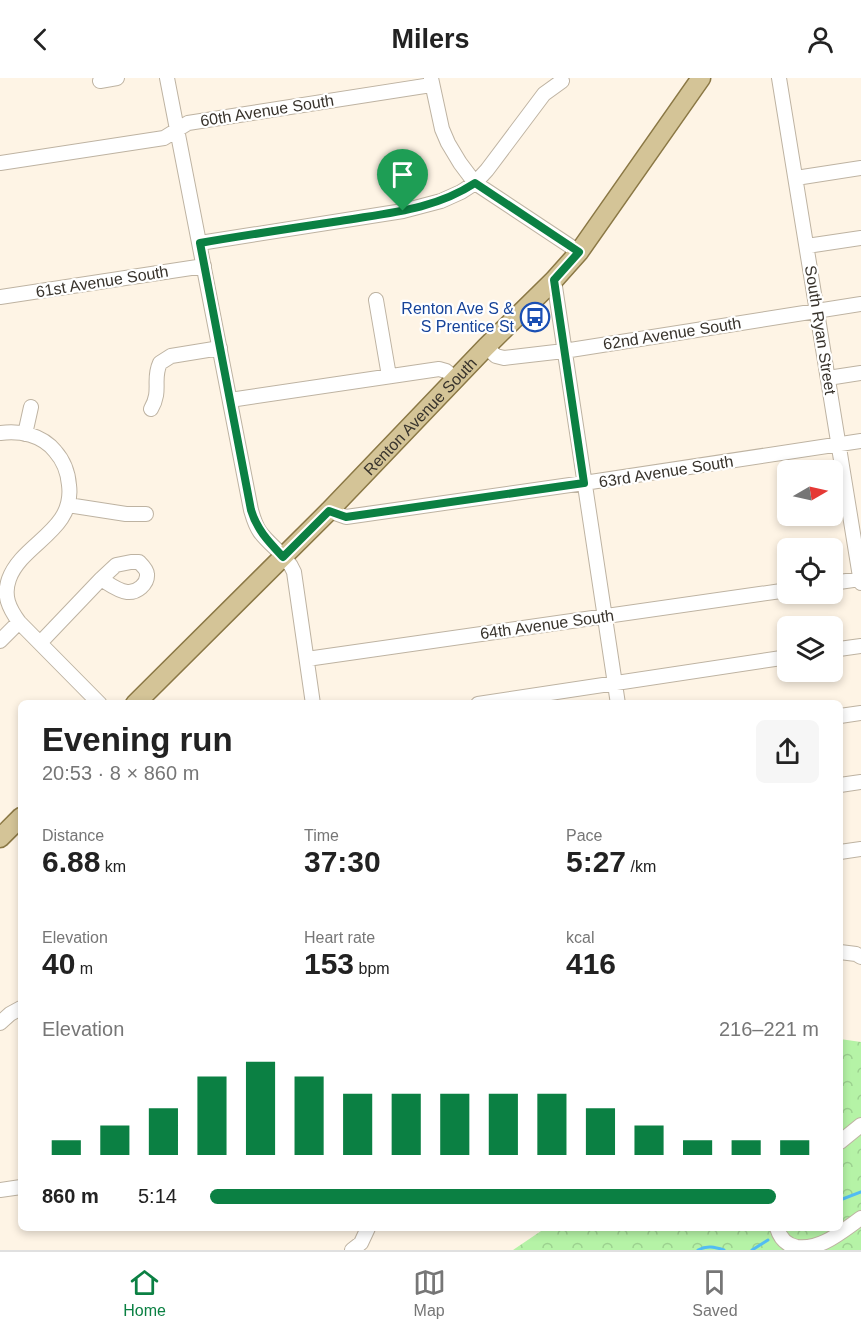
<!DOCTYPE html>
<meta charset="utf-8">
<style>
:root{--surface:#fff;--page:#f6f6f6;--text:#222;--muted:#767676;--line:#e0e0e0;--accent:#0b8043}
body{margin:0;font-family:Helvetica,sans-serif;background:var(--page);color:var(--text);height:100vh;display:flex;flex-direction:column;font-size:22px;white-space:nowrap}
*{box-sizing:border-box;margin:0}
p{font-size:20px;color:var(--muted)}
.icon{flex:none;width:33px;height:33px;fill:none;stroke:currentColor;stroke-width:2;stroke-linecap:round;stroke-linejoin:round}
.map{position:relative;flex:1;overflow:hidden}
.panel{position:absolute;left:18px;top:622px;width:825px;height:531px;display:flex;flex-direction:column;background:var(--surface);border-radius:9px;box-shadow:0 3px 9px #0003}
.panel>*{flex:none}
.needle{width:39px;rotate:81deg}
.buttons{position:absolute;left:777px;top:382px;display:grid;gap:12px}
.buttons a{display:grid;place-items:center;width:66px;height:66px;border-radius:9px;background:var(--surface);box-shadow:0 3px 9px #0003;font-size:30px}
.pin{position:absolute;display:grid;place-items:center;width:51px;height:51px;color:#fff;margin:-62px -26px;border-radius:50% 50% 50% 0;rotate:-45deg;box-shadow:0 0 6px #0007}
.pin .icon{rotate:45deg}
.round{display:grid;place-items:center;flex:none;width:63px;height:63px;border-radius:9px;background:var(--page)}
.head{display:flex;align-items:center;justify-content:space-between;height:102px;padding:0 24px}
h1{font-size:33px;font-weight:600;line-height:45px}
.figures{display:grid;grid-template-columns:repeat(3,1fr);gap:9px;height:102px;padding:6px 24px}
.figures div{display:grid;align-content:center}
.figures b{font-size:30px;font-weight:600}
.figures small{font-size:16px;font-weight:400}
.figures p{font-size:16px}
.chart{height:168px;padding:12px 24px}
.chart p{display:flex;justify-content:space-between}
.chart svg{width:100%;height:108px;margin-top:6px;stroke:var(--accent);stroke-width:6}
ul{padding:0 24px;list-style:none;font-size:20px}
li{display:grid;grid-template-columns:96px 72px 1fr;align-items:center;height:45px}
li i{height:15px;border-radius:8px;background:var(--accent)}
header{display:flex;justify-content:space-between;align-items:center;height:78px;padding:0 24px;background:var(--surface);font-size:27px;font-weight:600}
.menu{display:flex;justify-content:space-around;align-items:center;height:84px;border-top:2px solid var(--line);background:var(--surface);font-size:16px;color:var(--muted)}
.menu a{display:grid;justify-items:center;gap:3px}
.menu .active{color:var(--accent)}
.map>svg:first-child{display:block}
</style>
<header><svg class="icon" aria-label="back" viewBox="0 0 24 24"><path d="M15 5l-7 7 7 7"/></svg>Milers<svg class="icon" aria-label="person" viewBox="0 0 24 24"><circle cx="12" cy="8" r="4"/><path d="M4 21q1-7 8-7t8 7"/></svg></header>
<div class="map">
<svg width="861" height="1172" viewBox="0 0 861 1172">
<defs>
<pattern id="park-crowns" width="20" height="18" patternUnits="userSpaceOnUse" patternTransform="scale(1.5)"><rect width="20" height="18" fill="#b5f3a6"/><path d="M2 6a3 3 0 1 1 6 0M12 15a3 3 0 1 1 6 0" fill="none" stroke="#9cd18f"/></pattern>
</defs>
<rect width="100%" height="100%" fill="#fef4e5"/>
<path fill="url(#park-crowns)" d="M 840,961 L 861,964 L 861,1172 L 513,1172 L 544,1151 L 840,1150 Z"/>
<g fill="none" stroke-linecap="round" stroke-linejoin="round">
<path stroke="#52bcf3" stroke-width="3" d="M 840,1122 L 861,1114
M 698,1172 C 707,1167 715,1169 724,1172
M 752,1172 L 768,1162"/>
<g stroke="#beb3a2" stroke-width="16">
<path id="minor" d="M 167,0 L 251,432 C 253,439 255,447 260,454 C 270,468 288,478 294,494 L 313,626
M 431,0 L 442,51 L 448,65 L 460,85 L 475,105 L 579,174
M 779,0 L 861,505
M 100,3 L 117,0
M 0,85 L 164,60 L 188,45 L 431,7
M 796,100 L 861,90
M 200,165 L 403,133 L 441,123 L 461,114 L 475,105 L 487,92 L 544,16 L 562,3
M 807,168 L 861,160
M 554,202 L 618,626
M 0,219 L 204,188
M 376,222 L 389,298
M 486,269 L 496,278 L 504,280 L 564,273 L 861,226
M 828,300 L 861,295
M 230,322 L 439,291 L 446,293 L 456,301
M 151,331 C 162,312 152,302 160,285 L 171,278 L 220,270
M 0,355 C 20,352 42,357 55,373 C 63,382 68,394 69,407 C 75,453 22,465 9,501 C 3,518 9,530 19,544 L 100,626
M 25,356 L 31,329
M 68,427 L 126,436 L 146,436
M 329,433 L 346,439 L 584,405 L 861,363
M 832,505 L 861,501
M 0,563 L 19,544
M 40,565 L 101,501 L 116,487 L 131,484 L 139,484 C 142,487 147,492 147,496 C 148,506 137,515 127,514 C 118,513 109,506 101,501
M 832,572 L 861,568
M 307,581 L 788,512
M 478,626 L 788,579
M 840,638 L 861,635
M 840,707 L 861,704
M 840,774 L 861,771
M 840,874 L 856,876 L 861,879
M 0,945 L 10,936 L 21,930
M 840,1064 L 861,1047
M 0,1112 L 21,1109
M 777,1150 C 780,1160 786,1167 797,1169 C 822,1172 842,1153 861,1140
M 352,1172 L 361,1165 L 368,1150"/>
</g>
<g stroke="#8b7845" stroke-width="21">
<g id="major">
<path id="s1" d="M 135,626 L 329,433 L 486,269 L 554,202 L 579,174 L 701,0"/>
<path d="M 0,760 L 21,739"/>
</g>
</g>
<use href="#minor" stroke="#fff" stroke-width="14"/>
<use href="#major" stroke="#d4c497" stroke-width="18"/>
</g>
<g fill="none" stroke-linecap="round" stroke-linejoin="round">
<g stroke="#fff" stroke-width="12">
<path id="route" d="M 475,105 L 579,174 L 554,202 L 584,405 L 346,439 L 329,433 L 283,479 C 269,464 257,452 251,432 L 200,165 C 246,157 293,150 340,143 C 387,135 434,132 475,105 Z"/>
</g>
<use href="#route" stroke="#0b8043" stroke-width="8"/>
</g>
<defs>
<g id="bus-ring" transform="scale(1.5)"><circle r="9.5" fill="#fff" stroke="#1a4fb4" stroke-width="1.5"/><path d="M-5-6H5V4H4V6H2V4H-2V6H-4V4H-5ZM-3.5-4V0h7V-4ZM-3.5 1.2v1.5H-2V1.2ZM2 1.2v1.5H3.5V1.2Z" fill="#1a4fb4"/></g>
</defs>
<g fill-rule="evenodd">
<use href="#bus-ring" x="535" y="239"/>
</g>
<g text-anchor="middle" stroke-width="4.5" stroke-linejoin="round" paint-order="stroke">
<g font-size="16" fill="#38332c" stroke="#fff">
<text transform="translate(267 32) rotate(-9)" y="6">60th Avenue South</text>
<text transform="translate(102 203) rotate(-9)" y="6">61st Avenue South</text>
<text transform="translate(821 252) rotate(81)" y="6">South Ryan Street</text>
<text transform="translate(672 255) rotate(-9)" y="6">62nd Avenue South</text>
<text dy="6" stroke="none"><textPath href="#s1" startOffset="405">Renton Avenue South</textPath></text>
<text transform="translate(666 393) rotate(-9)" y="6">63rd Avenue South</text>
<text transform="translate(547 546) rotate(-8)" y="6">64th Avenue South</text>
</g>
<g font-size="16" fill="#164399" stroke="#fff" text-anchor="end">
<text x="514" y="236">Renton Ave S &amp;<tspan x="514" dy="18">S Prentice St</tspan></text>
</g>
</g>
</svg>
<div class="buttons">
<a><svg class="needle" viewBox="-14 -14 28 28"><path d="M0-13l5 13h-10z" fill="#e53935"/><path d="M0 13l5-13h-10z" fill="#767676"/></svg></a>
<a><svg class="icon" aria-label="locate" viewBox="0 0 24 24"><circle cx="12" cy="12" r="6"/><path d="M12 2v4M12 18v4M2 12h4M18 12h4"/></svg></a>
<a><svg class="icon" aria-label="layers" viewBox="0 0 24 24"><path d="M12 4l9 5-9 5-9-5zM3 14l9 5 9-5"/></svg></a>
</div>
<div class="pin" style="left:403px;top:133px;background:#1e9e55"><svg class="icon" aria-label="arrive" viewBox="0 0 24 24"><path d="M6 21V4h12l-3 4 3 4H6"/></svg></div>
<section class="panel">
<div class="head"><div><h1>Evening run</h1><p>20:53 · 8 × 860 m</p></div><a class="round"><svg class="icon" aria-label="share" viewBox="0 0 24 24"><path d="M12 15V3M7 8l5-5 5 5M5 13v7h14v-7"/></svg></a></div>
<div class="figures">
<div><p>Distance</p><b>6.88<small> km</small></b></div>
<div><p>Time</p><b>37:30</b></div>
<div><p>Pace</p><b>5:27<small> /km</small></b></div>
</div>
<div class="figures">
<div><p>Elevation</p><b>40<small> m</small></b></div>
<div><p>Heart rate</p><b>153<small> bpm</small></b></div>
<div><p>kcal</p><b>416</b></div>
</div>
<div class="chart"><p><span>Elevation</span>216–221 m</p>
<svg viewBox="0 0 160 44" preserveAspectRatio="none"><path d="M5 44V38M15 44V32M25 44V25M35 44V12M45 44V6M55 44V12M65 44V19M75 44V19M85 44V19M95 44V19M105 44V19M115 44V25M125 44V32M135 44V38M145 44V38M155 44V38"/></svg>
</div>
<ul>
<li><b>860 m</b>5:14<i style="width:93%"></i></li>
</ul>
</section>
</div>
<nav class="menu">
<a class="active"><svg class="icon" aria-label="home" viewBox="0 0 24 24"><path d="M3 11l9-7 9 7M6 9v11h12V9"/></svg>Home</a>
<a><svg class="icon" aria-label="map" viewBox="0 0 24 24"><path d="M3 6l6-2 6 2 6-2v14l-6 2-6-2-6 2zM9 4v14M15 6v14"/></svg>Map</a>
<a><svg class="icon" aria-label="saved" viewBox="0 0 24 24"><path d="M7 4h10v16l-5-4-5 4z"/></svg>Saved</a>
</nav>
